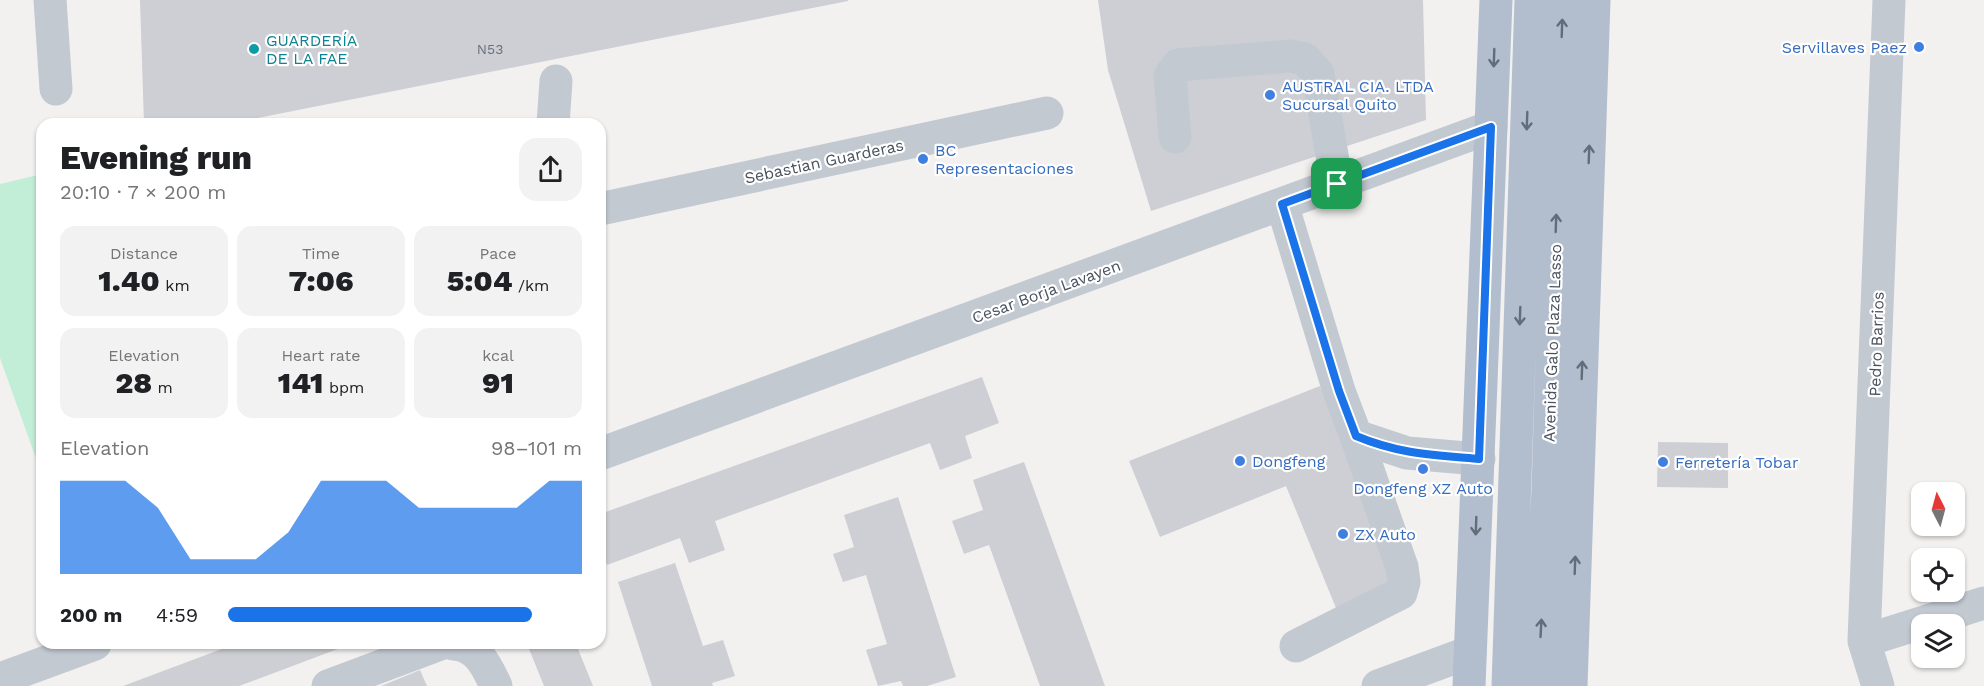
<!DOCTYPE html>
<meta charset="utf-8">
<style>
:root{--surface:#fff;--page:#f2f2f2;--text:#202124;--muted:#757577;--accent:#1a73e8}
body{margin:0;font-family:"Work Sans",sans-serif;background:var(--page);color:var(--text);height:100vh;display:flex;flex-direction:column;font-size:22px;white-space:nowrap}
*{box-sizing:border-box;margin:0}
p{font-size:20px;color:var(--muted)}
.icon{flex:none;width:33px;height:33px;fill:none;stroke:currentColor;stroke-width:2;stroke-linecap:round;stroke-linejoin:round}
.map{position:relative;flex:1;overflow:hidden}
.details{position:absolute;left:36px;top:118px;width:570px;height:531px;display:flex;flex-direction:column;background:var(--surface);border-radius:18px;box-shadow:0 2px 4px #0004}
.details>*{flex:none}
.needle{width:39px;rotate:354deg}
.buttons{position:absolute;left:1911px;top:482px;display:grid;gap:12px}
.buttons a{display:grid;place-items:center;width:54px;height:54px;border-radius:12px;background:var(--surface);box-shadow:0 2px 4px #0004;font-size:30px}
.pin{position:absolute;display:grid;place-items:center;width:51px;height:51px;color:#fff;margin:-26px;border-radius:12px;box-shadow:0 3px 9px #0006}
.round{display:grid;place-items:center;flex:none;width:63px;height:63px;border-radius:18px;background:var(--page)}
.headline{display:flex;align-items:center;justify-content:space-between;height:102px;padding:0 24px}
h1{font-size:33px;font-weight:800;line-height:45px}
.figures{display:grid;grid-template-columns:repeat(3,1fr);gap:9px;height:102px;padding:6px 24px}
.figures div{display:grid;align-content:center;border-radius:15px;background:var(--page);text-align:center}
.figures b{font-size:30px;font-weight:800}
.figures small{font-size:16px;font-weight:400}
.figures p{font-size:16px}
.chart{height:168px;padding:12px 24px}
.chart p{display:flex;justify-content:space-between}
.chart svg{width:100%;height:108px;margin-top:6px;fill:var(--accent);opacity:.7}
ul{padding:0 24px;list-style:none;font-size:20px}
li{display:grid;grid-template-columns:96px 72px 1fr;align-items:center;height:45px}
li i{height:15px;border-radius:8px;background:var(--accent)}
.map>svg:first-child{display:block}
</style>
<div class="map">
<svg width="1984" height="686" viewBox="0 0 1984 686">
<rect width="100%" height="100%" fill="#f2f1f0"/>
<path fill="#c2edd7" d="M 42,174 L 42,475 L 0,358 L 0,184 Z"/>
<path fill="#cdcfd4" d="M 140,0 L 848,0 L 848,1 L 228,124 L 144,124 Z
M 1098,0 L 1423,0 L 1426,120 L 1151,211 L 1108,70 Z
M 982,377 L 999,423 L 965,436 L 972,458 L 940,470 L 930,443 L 715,521 L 725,550 L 689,563 L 680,538 L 607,565 L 600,544 L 600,514 Z
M 1320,386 L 1400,582 L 1336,608 L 1286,486 L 1160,537 L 1129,461 Z
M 1658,442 L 1728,443 L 1728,488 L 1657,487 Z
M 1024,462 L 1105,686 L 1040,686 L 989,545 L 964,554 L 952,521 L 983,510 L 973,480 Z
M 898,497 L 956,677 L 927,686 L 903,686 L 901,681 L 878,686 L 866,650 L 887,644 L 866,575 L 843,582 L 833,554 L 854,547 L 844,515 Z
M 675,563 L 703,646 L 723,640 L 735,676 L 712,683 L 713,686 L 652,686 L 618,582 Z
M 235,644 L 351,644 L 239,686 L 123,686 Z
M 527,644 L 576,644 L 593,686 L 544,686 Z
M 420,670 L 427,686 L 381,686 Z"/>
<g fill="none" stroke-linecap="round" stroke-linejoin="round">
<path stroke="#c2c9d1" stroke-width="33" d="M 50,0 L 56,89
M 553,124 L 556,81
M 1175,137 L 1170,76 L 1178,65 L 1290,56 L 1305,59 L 1318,74 L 1337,184
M 1282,204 L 1339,391 L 1356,436 L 1407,453 L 1479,459
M 600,209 L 1047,113
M 600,454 L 1491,127
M 1864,641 L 1984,603
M 453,644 C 478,645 487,667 496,686
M 1296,646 L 1401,593 L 1404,582 L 1402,567 L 1356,436
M 0,679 L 95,644
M 328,686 L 440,644
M 1378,686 L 1470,652
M 1878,686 L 1864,641 L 1889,0"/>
<path stroke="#b2bdcd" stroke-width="33" d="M 1469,686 L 1496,0
M 1508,686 L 1531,0
M 1538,686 L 1548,490 L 1563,0
M 1571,686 L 1594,0"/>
</g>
<defs><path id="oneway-shaft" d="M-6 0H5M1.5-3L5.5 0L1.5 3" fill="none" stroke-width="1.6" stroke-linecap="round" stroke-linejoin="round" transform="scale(1.5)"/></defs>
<g stroke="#636c79">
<use href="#oneway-shaft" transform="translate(1562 28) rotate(-88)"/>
<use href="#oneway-shaft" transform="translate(1494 58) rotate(92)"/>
<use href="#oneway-shaft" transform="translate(1527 121) rotate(92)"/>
<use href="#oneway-shaft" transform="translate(1589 154) rotate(-88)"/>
<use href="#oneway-shaft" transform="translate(1556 223) rotate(-88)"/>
<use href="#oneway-shaft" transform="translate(1520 316) rotate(92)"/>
<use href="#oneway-shaft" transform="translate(1582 370) rotate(-88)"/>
<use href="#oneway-shaft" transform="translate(1476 526) rotate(92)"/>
<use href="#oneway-shaft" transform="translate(1575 565) rotate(-88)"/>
<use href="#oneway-shaft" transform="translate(1541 628) rotate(-87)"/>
</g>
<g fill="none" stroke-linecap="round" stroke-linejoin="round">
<g stroke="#fff" stroke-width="12">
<path id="route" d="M 1491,127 L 1479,459 C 1432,455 1399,454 1356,436 L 1339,391 L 1282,204 Z"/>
</g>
<use href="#route" stroke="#1a73e8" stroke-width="8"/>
</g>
<g fill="#3f7fe0" stroke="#fff" stroke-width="2">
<circle cx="1919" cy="47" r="6"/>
<circle cx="1270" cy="95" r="6"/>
<circle cx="923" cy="159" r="6"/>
<circle cx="1240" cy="461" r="6"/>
<circle cx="1663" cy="462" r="6"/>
<circle cx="1423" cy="469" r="6"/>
<circle cx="1343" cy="534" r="6"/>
</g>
<circle fill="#0f9aa8" stroke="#fff" stroke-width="2" cx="254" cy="49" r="6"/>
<g text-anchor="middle" stroke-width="4.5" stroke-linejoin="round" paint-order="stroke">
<g font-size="14" fill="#6a707b">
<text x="490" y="54">N53</text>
</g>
<g font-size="16" fill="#0d838f" stroke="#fff" text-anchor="start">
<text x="266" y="46">GUARDERÍA<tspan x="266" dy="18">DE LA FAE</tspan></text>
</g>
<g font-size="16" fill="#366cbe" stroke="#fff" text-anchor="start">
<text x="1907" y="53" text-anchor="end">Servillaves Paez</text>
<text x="1282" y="92">AUSTRAL CIA. LTDA<tspan x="1282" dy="18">Sucursal Quito</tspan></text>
<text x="935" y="156">BC<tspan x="935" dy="18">Representaciones</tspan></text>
<text x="1252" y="467">Dongfeng</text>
<text x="1675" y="468">Ferretería Tobar</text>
<text x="1423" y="494" text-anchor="middle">Dongfeng XZ Auto</text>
<text x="1355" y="540">ZX Auto</text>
</g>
<g font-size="16" fill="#49515d" stroke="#fff">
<text transform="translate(824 161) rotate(-12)" y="6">Sebastian Guarderas</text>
<text transform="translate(1046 291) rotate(-20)" y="6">Cesar Borja Lavayen</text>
<text transform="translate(1552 343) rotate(-88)" y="6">Avenida Galo Plaza Lasso</text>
<text transform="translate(1876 344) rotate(-88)" y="6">Pedro Barrios</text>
</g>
</g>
</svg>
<div class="buttons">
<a><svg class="needle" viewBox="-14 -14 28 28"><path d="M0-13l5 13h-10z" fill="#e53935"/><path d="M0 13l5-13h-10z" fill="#757577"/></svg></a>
<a><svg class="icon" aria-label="locate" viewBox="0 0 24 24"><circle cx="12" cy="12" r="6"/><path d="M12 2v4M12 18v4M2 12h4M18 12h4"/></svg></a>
<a><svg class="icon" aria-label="layers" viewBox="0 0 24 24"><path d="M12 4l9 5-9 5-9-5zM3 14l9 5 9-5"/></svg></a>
</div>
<div class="pin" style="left:1337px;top:184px;background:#1e9e55"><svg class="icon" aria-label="arrive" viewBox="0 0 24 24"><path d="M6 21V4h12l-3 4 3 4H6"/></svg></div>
<section class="details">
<div class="headline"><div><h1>Evening run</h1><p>20:10 · 7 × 200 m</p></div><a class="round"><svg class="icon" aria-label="share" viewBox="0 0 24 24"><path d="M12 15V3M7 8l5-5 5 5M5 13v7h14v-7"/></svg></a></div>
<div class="figures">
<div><p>Distance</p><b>1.40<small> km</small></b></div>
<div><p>Time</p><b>7:06</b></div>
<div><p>Pace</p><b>5:04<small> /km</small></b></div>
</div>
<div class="figures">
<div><p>Elevation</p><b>28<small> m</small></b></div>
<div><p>Heart rate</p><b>141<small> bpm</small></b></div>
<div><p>kcal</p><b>91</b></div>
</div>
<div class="chart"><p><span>Elevation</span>98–101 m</p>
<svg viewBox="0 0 160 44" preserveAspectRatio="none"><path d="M0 44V6L10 6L20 6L30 17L40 38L50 38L60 38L70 27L80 6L90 6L100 6L110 17L120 17L130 17L140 17L150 6L160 6V44z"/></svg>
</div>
<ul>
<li><b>200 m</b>4:59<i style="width:86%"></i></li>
</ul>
</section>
</div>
